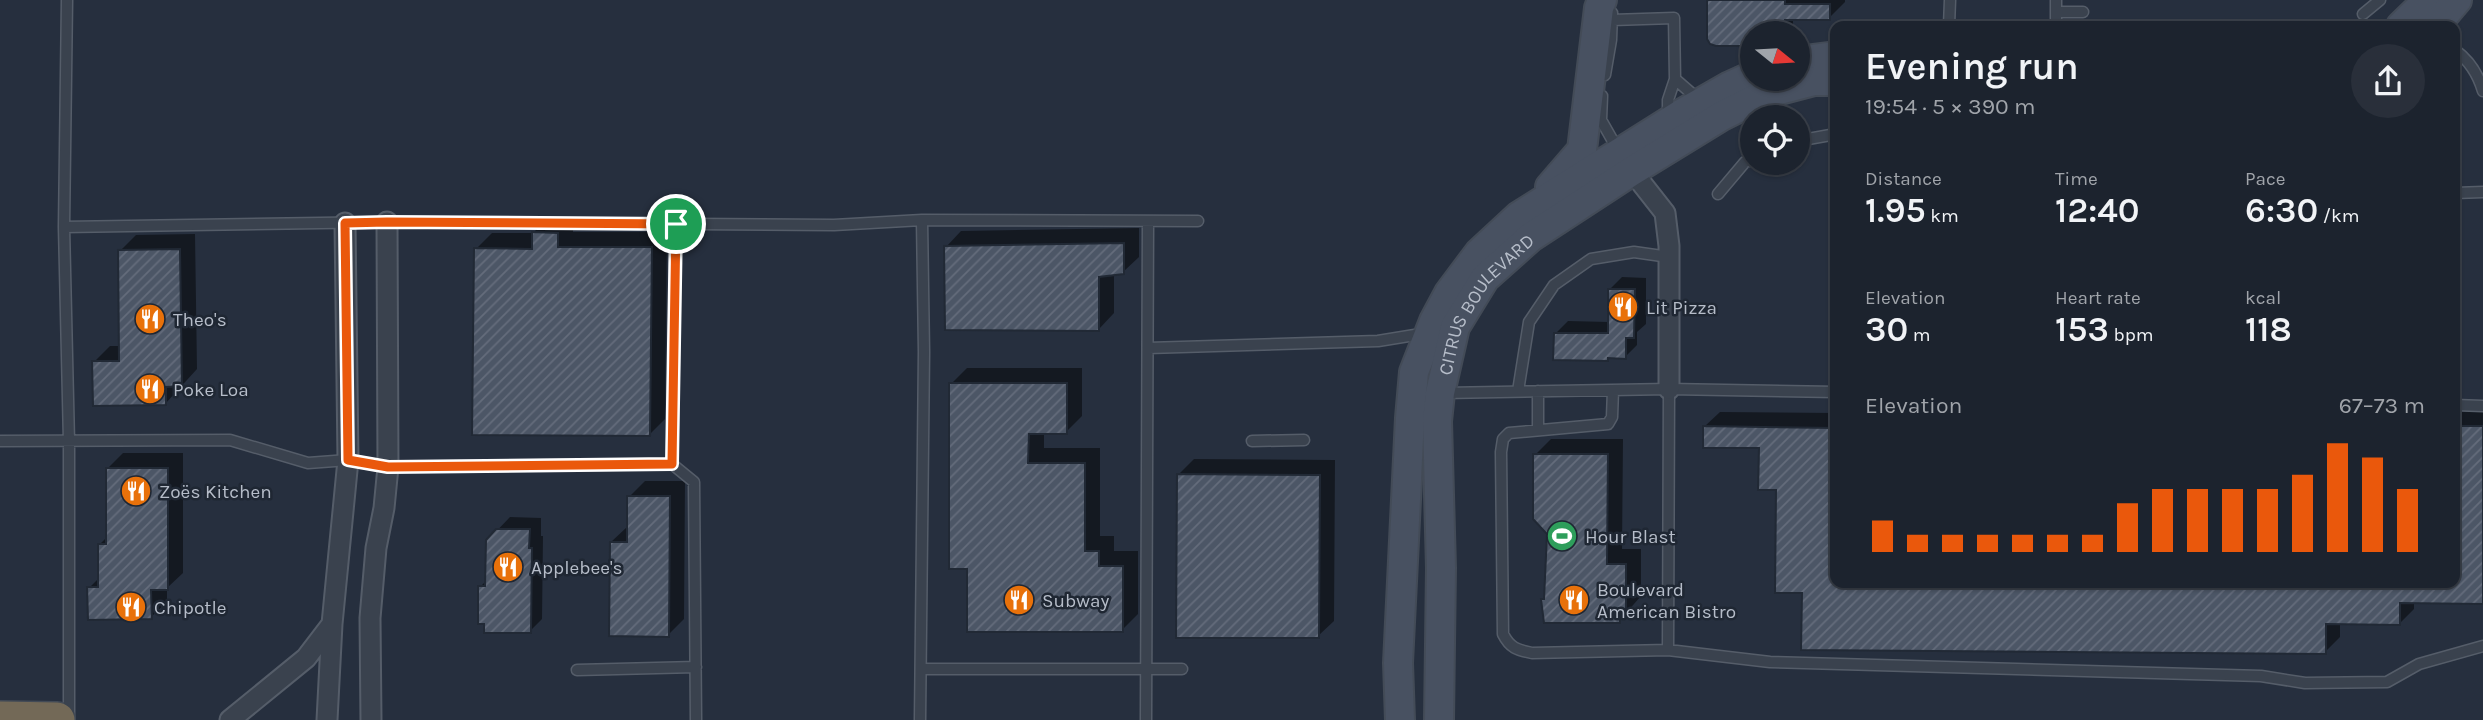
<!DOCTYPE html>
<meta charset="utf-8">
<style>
:root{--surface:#1c232e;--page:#292f3a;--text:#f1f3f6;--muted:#a0a4aa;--line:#3a404a;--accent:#ea580c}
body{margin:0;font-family:Karla,sans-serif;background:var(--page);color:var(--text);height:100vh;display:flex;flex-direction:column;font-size:26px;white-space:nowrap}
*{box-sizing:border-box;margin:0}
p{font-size:23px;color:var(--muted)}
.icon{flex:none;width:38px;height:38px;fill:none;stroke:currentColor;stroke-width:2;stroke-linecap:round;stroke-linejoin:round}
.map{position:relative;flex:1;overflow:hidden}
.drawer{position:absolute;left:1830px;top:21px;width:630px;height:567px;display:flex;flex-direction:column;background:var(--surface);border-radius:14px;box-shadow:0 2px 5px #0004,0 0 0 2px var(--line)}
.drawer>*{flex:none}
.needle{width:46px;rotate:108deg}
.controls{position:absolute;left:1740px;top:21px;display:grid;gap:14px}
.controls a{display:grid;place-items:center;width:70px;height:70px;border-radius:50%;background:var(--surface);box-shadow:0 2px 5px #0004,0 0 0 2px var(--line);font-size:35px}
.pin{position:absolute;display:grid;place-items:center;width:60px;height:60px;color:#fff;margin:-30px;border:4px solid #fff;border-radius:50%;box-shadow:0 2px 7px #0007}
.round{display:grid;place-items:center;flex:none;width:74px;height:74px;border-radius:37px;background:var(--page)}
.overview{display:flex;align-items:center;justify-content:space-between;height:119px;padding:0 35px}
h1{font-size:38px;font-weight:600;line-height:52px}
.figures{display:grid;grid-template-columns:repeat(3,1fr);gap:10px;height:119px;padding:7px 35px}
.figures div{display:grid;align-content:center}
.figures b{font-size:35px;font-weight:600}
.figures small{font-size:19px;font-weight:400}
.figures p{font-size:19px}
.chart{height:196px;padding:14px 35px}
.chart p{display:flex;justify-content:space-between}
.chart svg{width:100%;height:126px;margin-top:7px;stroke:var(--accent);stroke-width:6}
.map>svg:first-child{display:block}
</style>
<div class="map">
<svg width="2483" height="720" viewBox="0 0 2483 720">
<defs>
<pattern id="building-hatch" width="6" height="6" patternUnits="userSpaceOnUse" patternTransform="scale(1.75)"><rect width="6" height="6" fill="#4c5666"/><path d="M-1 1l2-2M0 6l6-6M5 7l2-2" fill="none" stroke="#646c7b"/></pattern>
</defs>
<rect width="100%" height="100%" fill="#262f3e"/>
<path fill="#0007" d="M 1709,0 L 1845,0 L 1845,2 L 1829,18 L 1793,18 L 1793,28 L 1788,33 L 1752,33 Z
M 549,217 L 573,218 L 573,232 L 667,232 L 665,419 L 649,435 L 476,249 L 492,233 L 533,233 Z
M 1139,228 L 1139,257 L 1123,272 L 1114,274 L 1114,313 L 1099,329 L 946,247 L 961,231 Z
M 195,234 L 197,369 L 166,403 L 94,362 L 110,346 L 121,346 L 120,251 L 136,235 Z
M 1622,277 L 1646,278 L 1646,324 L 1637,332 L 1637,345 L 1625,357 L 1610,357 L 1607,359 L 1556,333 L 1568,321 L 1609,322 L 1610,289 Z
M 967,368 L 1082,368 L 1082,416 L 1066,432 L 1044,432 L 1044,448 L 1100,448 L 1100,536 L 1114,536 L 1114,551 L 1138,551 L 1138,614 L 1122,630 L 969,567 L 951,384 Z
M 2456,411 L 2483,412 L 2483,602 L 2414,601 L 2414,609 L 2399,624 L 2340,623 L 2340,637 L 2325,652 L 1804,591 L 1777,489 L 1760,447 L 1705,426 L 1720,412 L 1836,413 L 1836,583 L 2455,583 Z
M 1551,439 L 1623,439 L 1622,549 L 1641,549 L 1641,596 L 1619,621 L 1543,600 L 1546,597 L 1549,533 L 1535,455 Z
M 123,453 L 183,453 L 183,573 L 167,588 L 167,602 L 151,617 L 89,588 L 99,578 L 99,545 L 108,536 L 107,469 Z
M 1194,459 L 1335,460 L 1334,621 L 1318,636 L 1178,475 Z
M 645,481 L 685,481 L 684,619 L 668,635 L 611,542 L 627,527 L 629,497 Z
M 510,517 L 541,518 L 541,536 L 543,536 L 542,619 L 530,631 L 480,587 L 487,580 L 487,541 Z"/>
<path fill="url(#building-hatch)" stroke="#212935" stroke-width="2" d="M 1707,0 L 1785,0 L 1785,4 L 1830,4 L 1830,20 L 1785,20 L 1785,24 L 1778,23 L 1778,33 L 1752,33 L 1752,46 L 1716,46 L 1710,44 L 1707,39 Z
M 532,232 L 558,233 L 558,247 L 652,247 L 650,436 L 472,435 L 474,248 L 532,249 Z
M 1124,243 L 1124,274 L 1099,277 L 1099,331 L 945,330 L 944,246 Z
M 180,249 L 182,386 L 166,387 L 166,405 L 93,406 L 92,361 L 119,361 L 118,250 Z
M 1608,289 L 1635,289 L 1634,338 L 1626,338 L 1626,359 L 1608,358 L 1608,361 L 1553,360 L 1554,333 L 1608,333 Z
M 949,383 L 1067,383 L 1067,434 L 1029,434 L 1028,463 L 1085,463 L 1085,551 L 1099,551 L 1099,566 L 1123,566 L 1123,632 L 967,632 L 967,569 L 949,569 Z
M 1703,426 L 1836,428 L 1836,583 L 2455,583 L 2455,426 L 2483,426 L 2483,604 L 2400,603 L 2400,625 L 2326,624 L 2326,654 L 1801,650 L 1802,593 L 1775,593 L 1776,490 L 1758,490 L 1759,448 L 1703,448 Z
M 1533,454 L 1608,454 L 1607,564 L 1626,564 L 1626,614 L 1620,614 L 1620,623 L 1544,623 L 1541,599 L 1544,599 L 1547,534 L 1533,519 Z
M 106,468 L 168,468 L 168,590 L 151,590 L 152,619 L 88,620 L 87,587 L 98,587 L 98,544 L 106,544 Z
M 1177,474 L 1320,475 L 1319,638 L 1176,638 Z
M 627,496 L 670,496 L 669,637 L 609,636 L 610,542 L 627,542 Z
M 496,529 L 530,529 L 529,548 L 532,548 L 531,633 L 484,633 L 484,624 L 478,624 L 478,586 L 485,586 L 486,540 Z"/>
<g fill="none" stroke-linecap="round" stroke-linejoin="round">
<g stroke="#555d69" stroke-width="13">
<path id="lane" d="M 67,0 L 64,227 L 69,442 L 69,720
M 2056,0 L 2056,26
M 2056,12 L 2083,12
M 2363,14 L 2380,0
M 1612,20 L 1674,18 L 1675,79 L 1668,100 L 1668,116
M 1949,26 L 1950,0
M 2455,50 C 2470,61 2478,74 2483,91
M 1605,75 L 1611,40 L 1612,13
M 1675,79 L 1698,99
M 1602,96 L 1601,120 L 1618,150
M 1797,141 L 1836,134
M 2455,193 L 2483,192
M 1718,194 L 1745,162 L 1752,160
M 676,224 L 672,464 L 694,482 L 696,720
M 64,227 L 387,222 L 834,225 L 922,220 L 1198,221
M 1148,348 L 1378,341 L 1427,333
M 1669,389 L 1668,650 L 1770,662 L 2261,676 L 2305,683 L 2387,682 L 2419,664 L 2483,646
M 1613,390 L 1612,417 L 1608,424 L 1509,433 L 1503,439 L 1501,452 L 1503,634 C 1510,648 1517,650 1532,653 L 1668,650
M 1518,391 L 1529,322 L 1554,285 L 1591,259 L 1634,252 L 1669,257
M 1538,391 L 1538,430
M 1444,393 L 1669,389 L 1836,392
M 2455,405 L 2483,406
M 0,441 L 230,440 L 308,463 L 348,460 L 388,467 L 672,464
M 1252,441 L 1304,440
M 921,669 L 1182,669
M 577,670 L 696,667
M 920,720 L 924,352 L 922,220
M 1146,720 L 1148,221"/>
</g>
<g stroke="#555d69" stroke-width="23">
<path id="street" d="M 1632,171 L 1665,213 L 1669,246 L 1669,389
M 230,720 L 306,658 L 332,624 L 348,460 L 345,223
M 327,720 L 332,624
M 371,720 L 370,618 L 376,548 L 384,508 L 388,467 L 387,222"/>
</g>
<g stroke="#434b57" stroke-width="32">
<g id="secondary">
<path d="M 2401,26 L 2428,0"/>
<path d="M 2435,26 L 2457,0"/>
<path d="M 1797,61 L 1836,56"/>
<path d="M 1550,187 L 1582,150 L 1599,8 L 1602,0"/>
<path d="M 1400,720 L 1398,663 L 1410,418 L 1414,372 L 1434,321 L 1449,293 L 1479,253 L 1519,216 L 1681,114 L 1730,86 L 1752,76"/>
<path id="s1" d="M 1439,720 L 1441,568 L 1437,421 L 1440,393 L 1455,327 L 1485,278 L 1531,237 L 1632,171 L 1720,117 L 1768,93 L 1814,81 L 1836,81"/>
</g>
</g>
<g stroke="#424a56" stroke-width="38">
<path id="highway" d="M 0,719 L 57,720"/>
</g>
<use href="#lane" stroke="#3a424e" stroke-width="10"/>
<use href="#street" stroke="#3a424e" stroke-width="19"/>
<use href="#secondary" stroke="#485161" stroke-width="28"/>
<use href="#highway" stroke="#736957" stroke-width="35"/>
</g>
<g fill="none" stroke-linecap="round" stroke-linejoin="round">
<g stroke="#fff" stroke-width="14">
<path id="route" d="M 387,222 L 676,224 L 672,464 L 388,467 L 348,460 L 345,223 Z"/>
</g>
<use href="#route" stroke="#ea580c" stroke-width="9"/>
</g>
<defs>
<g id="restaurant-disc" transform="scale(1.575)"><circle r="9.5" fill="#e8710a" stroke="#1f2733"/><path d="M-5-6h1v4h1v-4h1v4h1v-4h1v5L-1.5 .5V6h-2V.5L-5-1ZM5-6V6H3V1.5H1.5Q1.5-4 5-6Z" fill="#fff"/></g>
<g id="stadium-disc" transform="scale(1.575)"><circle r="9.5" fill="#2e9e5b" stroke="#1f2733"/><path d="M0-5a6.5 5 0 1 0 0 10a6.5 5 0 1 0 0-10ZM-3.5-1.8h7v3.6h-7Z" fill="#fff"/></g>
</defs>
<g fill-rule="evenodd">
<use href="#restaurant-disc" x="1623" y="307"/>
<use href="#restaurant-disc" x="150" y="319"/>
<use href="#restaurant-disc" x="150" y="389"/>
<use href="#restaurant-disc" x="136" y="491"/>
<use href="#stadium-disc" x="1562" y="536"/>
<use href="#restaurant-disc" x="508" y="567"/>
<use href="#restaurant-disc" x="1019" y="600"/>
<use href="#restaurant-disc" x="1574" y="600"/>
<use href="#restaurant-disc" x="131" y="607"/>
</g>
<g text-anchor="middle" stroke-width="5" stroke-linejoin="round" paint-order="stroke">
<g font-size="19" fill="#b6bdc9" stroke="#1f2733">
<text dy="7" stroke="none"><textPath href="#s1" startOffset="430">CITRUS BOULEVARD</textPath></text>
</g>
<g font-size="19" fill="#b6bdc9" stroke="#1f2733" text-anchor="start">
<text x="1646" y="314">Lit Pizza</text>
<text x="173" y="326">Theo's</text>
<text x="173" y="396">Poke Loa</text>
<text x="159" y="498">Zoës Kitchen</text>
<text x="1585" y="543">Hour Blast</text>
<text x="531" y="574">Applebee's</text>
<text x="1597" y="596">Boulevard<tspan x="1597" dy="22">American Bistro</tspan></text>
<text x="1042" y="607">Subway</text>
<text x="154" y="614">Chipotle</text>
</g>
</g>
</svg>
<div class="controls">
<a><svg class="needle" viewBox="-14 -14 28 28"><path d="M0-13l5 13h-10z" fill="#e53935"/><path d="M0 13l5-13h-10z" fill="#a0a4aa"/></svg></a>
<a><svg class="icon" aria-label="locate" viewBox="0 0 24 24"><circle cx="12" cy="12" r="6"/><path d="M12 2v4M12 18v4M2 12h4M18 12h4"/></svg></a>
</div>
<div class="pin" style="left:676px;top:224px;background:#1e9e55"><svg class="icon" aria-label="arrive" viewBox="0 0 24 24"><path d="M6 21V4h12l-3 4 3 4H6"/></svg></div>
<section class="drawer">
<div class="overview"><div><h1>Evening run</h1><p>19:54 · 5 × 390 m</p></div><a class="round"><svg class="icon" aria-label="share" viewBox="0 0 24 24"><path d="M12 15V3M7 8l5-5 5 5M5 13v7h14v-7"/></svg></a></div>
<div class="figures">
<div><p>Distance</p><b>1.95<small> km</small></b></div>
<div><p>Time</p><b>12:40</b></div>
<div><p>Pace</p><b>6:30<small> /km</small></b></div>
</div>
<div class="figures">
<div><p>Elevation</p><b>30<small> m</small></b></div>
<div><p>Heart rate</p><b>153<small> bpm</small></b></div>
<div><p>kcal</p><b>118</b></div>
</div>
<div class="chart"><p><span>Elevation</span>67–73 m</p>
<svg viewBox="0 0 160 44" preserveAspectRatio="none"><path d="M5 44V33M15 44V38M25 44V38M35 44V38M45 44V38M55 44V38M65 44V38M75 44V27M85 44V22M95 44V22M105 44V22M115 44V22M125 44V17M135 44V6M145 44V11M155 44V22"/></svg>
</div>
</section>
</div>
